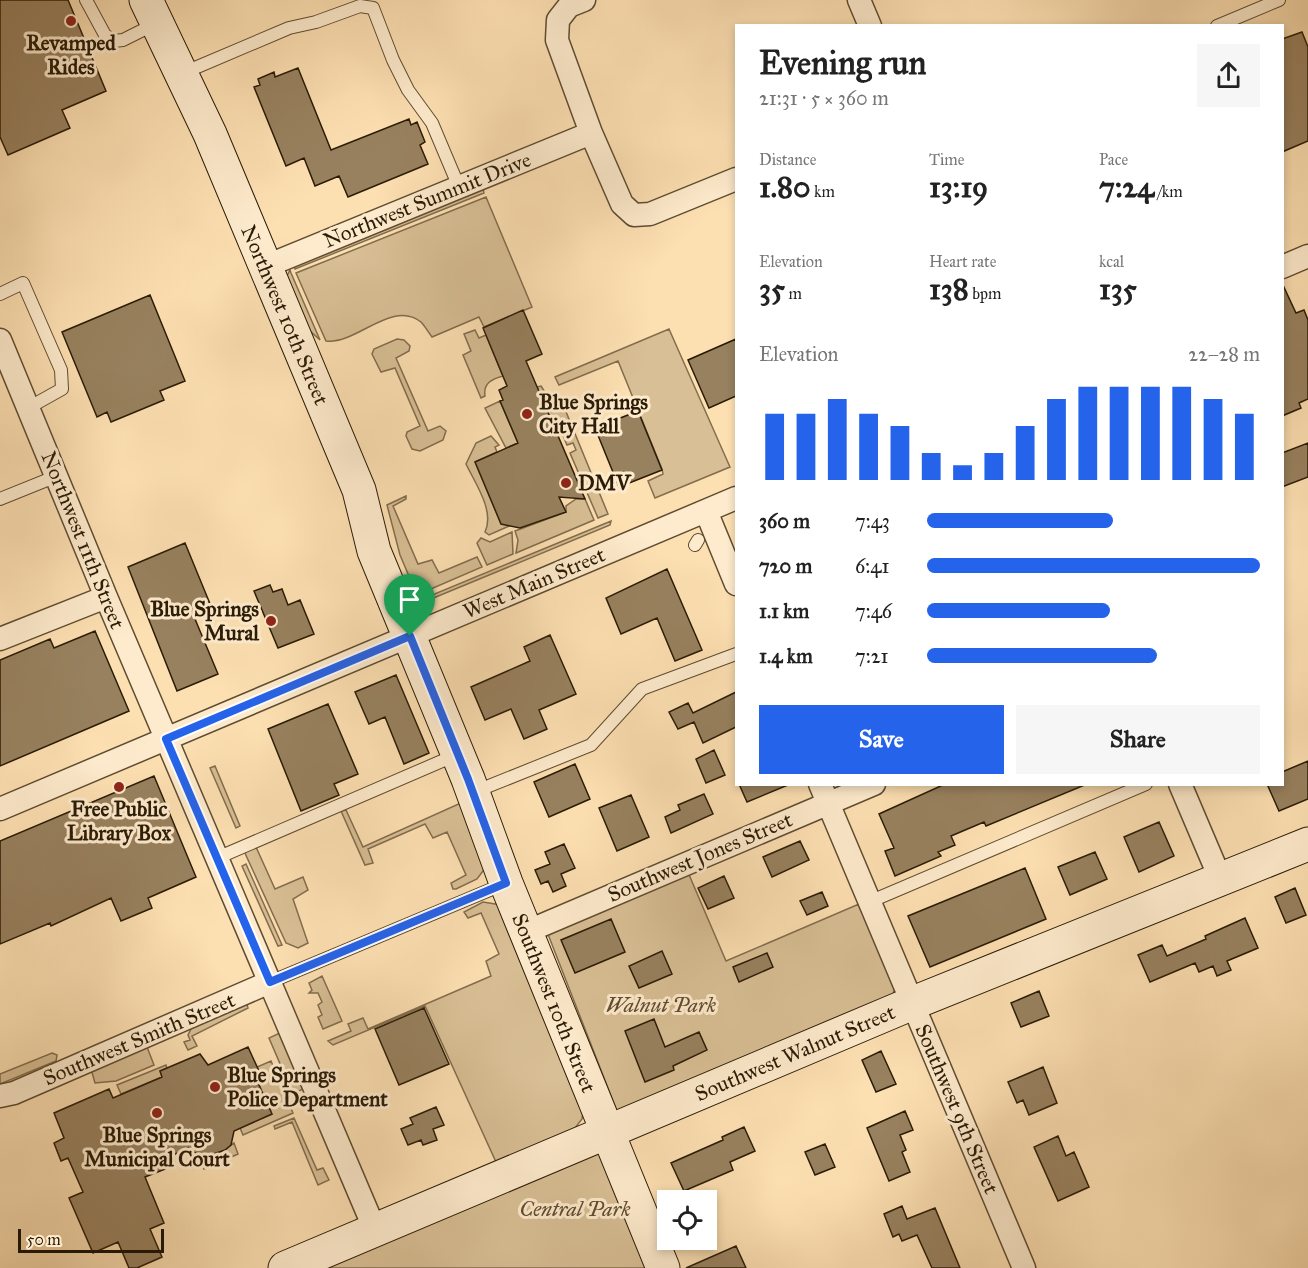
<!DOCTYPE html>
<meta charset="utf-8">
<style>
:root{--surface:#fff;--page:#f6f6f6;--text:#222;--muted:#767676;--accent:#2563eb}
body{margin:0;font-family:"IM FELL Great Primer",serif;background:var(--page);color:var(--text);height:100vh;display:flex;flex-direction:column;font-size:22px;white-space:nowrap}
*{box-sizing:border-box;margin:0}
p{font-size:20px;color:var(--muted)}
.icon{flex:none;width:33px;height:33px;fill:none;stroke:currentColor;stroke-width:2;stroke-linecap:round;stroke-linejoin:round}
.map{position:relative;flex:1;overflow:hidden}
.sheet{position:absolute;left:735px;top:24px;width:549px;height:762px;display:flex;flex-direction:column;background:var(--surface);border-radius:0px;box-shadow:0 3px 9px #0003}
.sheet>*{flex:none}
.controls{position:absolute;left:657px;top:1190px;display:grid;gap:12px}
.controls a{display:grid;place-items:center;width:60px;height:60px;border-radius:0px;background:var(--surface);box-shadow:0 3px 9px #0003;font-size:30px}
.scale{position:absolute;left:18px;bottom:15px;width:146px;box-sizing:border-box;padding-left:6px;border:3px solid #2a1b06;border-top:0;font-size:16px;line-height:21px;white-space:nowrap;color:#2a1b06;-webkit-text-stroke:4px #feebcd;paint-order:stroke}
.pin{position:absolute;display:grid;place-items:center;width:51px;height:51px;color:#fff;margin:-62px -26px;border-radius:50% 50% 50% 0;rotate:-45deg;box-shadow:0 0 6px #0007}
.pin .icon{rotate:45deg}
.round{display:grid;place-items:center;flex:none;width:63px;height:63px;border-radius:0px;background:var(--page)}
.summary{display:flex;align-items:center;justify-content:space-between;height:102px;padding:0 24px}
h1{font-size:33px;font-weight:700;line-height:45px}
.figures{display:grid;grid-template-columns:repeat(3,1fr);gap:9px;height:102px;padding:6px 24px}
.figures div{display:grid;align-content:center}
.figures b{font-size:30px;font-weight:700}
.figures small{font-size:16px;font-weight:400}
.figures p{font-size:16px}
.chart{height:168px;padding:12px 24px}
.chart p{display:flex;justify-content:space-between}
.chart svg{width:100%;height:108px;margin-top:6px;stroke:var(--accent);stroke-width:6}
.action{display:flex;gap:12px;margin-top:auto;padding:12px 24px}
.action a{flex:1;height:69px;border-radius:0px;background:var(--accent);color:#fff;font-size:24px;font-weight:700;line-height:69px;text-align:center}
.action a+a{background:var(--page);color:var(--text)}
ul{padding:0 24px;list-style:none;font-size:20px}
li{display:grid;grid-template-columns:96px 72px 1fr;align-items:center;height:45px}
li i{height:15px;border-radius:8px;background:var(--accent)}
.map>svg:first-child{display:block}
</style>
<div class="map">
<svg width="1308" height="1268" viewBox="0 0 1308 1268">
<rect width="100%" height="100%" fill="#fde0b2"/>
<filter id="stains"><feTurbulence type="fractalNoise" baseFrequency=".00333" numOctaves="4"/><feColorMatrix values="0 0 0 0 .2 0 0 0 0 .09 0 0 0 0 .02 0 0 0 .5 -.17"/></filter>
<radialGradient id="worn" r=".72"><stop offset=".6" stop-color="#630" stop-opacity="0"/><stop offset="1" stop-color="#630" stop-opacity=".3"/></radialGradient>
<path fill="#d9bf95" stroke="#826d4e" stroke-width="1.5" d="M 483,189 L 484,193 L 295,269 L 294,266 Z
M 486,197 L 532,307 L 484,327 L 479,317 L 432,337 C 428,332 425,326 421,322 C 392,299 356,345 326,341 L 296,273 Z
M 290,270 L 291,273 L 320,340 L 309,330 L 287,276 Z
M 669,329 L 730,467 L 655,498 L 648,481 L 663,474 L 662,469 L 618,361 L 559,385 L 555,377 Z
M 475,330 L 479,338 L 486,335 L 503,376 C 492,379 483,383 485,396 L 481,398 L 463,355 L 471,351 L 464,334 Z
M 397,339 L 404,340 L 410,346 L 409,351 L 396,358 L 428,431 L 440,426 L 446,431 L 443,440 L 420,451 L 412,449 L 406,436 L 407,432 L 420,426 L 395,368 L 381,372 L 372,354 L 374,349 Z
M 541,386 L 553,405 L 564,407 L 608,514 L 598,518 L 570,453 L 576,450 L 573,443 L 567,445 L 559,426 L 554,427 L 537,387 Z
M 500,401 L 518,443 L 506,448 L 485,408 Z
M 491,436 L 499,445 L 495,447 L 497,452 L 475,462 L 501,523 L 543,511 L 489,535 L 485,532 C 495,511 475,483 466,464 L 476,443 Z
M 406,496 L 406,499 L 393,506 L 418,564 L 432,560 L 439,573 L 477,557 L 482,567 L 417,595 L 400,555 L 387,505 Z
M 576,499 L 585,499 L 594,520 L 516,553 L 518,540 L 515,531 L 566,512 L 566,506 Z
M 611,521 L 610,525 L 419,604 L 420,600 Z
M 512,532 L 513,554 L 487,565 L 477,543 L 481,538 L 490,542 Z
M 215,766 L 240,826 L 236,828 L 210,768 Z
M 463,802 L 486,867 L 477,879 L 456,889 L 453,889 L 451,883 L 466,875 L 447,832 L 433,838 L 425,824 L 368,849 L 373,863 L 365,865 L 341,811 L 346,810 L 363,847 Z
M 256,847 L 275,889 L 303,877 L 308,890 L 293,899 L 308,943 L 298,948 L 286,943 L 244,851 Z
M 246,864 L 282,945 L 278,946 L 242,866 Z
M 687,870 L 726,961 L 859,904 L 896,984 L 891,1001 L 617,1111 L 544,924 Z
M 483,902 L 501,905 L 583,1111 L 582,1119 L 575,1128 L 496,1162 L 425,1006 L 333,1045 L 328,1041 L 351,1031 L 348,1024 L 363,1018 L 368,1029 L 491,976 L 486,961 L 499,954 L 481,913 L 468,918 L 464,912 Z
M 322,976 L 342,1021 L 323,1029 L 318,1017 L 322,1015 L 318,1005 L 322,1002 L 318,993 L 309,993 L 312,990 L 309,983 Z
M 246,1001 L 248,1008 L 192,1036 L 197,1046 L 188,1050 L 184,1042 L 190,1040 L 188,1035 L 194,1023 Z
M 284,1031 L 305,1088 L 293,1094 L 269,1038 Z
M 147,1047 L 154,1065 L 116,1081 L 95,1083 L 91,1069 Z
M 52,1053 L 57,1055 L 56,1061 L 0,1084 L 0,1074 Z
M 271,1061 L 293,1113 L 243,1135 L 240,1128 L 272,1114 L 254,1074 L 257,1067 Z
M 166,1065 L 167,1068 L 160,1071 L 162,1077 L 121,1094 L 117,1085 Z
M 294,1118 L 317,1170 L 323,1168 L 329,1180 L 318,1185 L 292,1122 L 275,1129 L 274,1126 Z
M 606,1134 L 663,1268 L 285,1268 Z
M 234,1143 L 238,1154 L 204,1169 L 199,1158 L 217,1154 Z"/>
<path fill="#98815f" stroke="#2a1b06" stroke-width="1.5" d="M 0,0 L 68,0 L 106,91 L 62,110 L 70,128 L 8,155 L 0,137 Z
M 1302,32 L 1308,47 L 1308,141 L 1282,152 L 1282,39 Z
M 298,68 L 331,150 L 409,119 L 411,125 L 417,122 L 425,142 L 420,145 L 428,164 L 348,197 L 339,176 L 315,186 L 304,158 L 286,166 L 254,87 L 260,85 L 258,79 L 274,72 L 275,77 Z
M 1282,283 L 1296,313 L 1304,310 L 1308,320 L 1308,399 L 1299,403 L 1301,408 L 1282,416 Z
M 150,295 L 185,381 L 160,391 L 164,400 L 111,422 L 107,412 L 97,417 L 62,332 Z
M 523,310 L 542,354 L 526,361 L 585,499 L 559,497 L 566,512 L 520,528 L 501,524 L 475,462 L 518,443 L 500,401 L 503,400 L 499,390 L 507,386 L 483,328 Z
M 736,339 L 736,396 L 709,408 L 688,360 Z
M 638,411 L 662,470 L 619,487 L 595,428 Z
M 1308,443 L 1308,477 L 1282,487 L 1282,453 Z
M 185,543 L 213,611 L 195,619 L 218,674 L 177,691 L 128,567 Z
M 667,569 L 702,650 L 675,661 L 657,618 L 621,634 L 606,598 Z
M 270,585 L 273,592 L 282,589 L 288,605 L 300,600 L 314,634 L 278,648 L 254,591 Z
M 95,631 L 129,711 L 0,766 L 0,660 L 50,639 L 54,648 Z
M 550,635 L 576,694 L 539,710 L 547,729 L 524,739 L 511,709 L 485,720 L 471,687 L 530,661 L 524,647 Z
M 396,675 L 429,753 L 404,764 L 385,717 L 369,724 L 355,692 Z
M 736,692 L 736,727 L 703,743 L 694,722 L 678,729 L 669,712 L 688,703 L 693,713 Z
M 328,704 L 358,774 L 334,784 L 339,795 L 301,811 L 268,729 Z
M 714,750 L 725,775 L 706,783 L 696,759 Z
M 1308,761 L 1308,799 L 1279,811 L 1267,784 L 1282,784 L 1282,772 Z
M 575,764 L 590,799 L 549,817 L 534,782 Z
M 154,776 L 196,877 L 148,898 L 152,908 L 121,921 L 111,898 L 51,926 L 50,923 L 0,944 L 0,841 Z
M 739,784 L 788,784 L 788,785 L 747,802 Z
M 945,784 L 1087,784 L 986,826 L 984,822 L 951,836 L 955,845 L 938,852 L 941,856 L 895,876 L 885,851 L 894,848 L 879,814 Z
M 704,794 L 713,814 L 671,833 L 665,817 L 680,810 L 678,805 Z
M 631,795 L 649,837 L 617,851 L 599,808 Z
M 1159,822 L 1174,856 L 1139,872 L 1124,837 Z
M 800,841 L 809,860 L 772,877 L 763,857 Z
M 564,844 L 575,868 L 561,874 L 566,886 L 553,892 L 548,881 L 541,884 L 535,870 L 550,864 L 545,852 Z
M 1095,852 L 1107,879 L 1070,895 L 1058,867 Z
M 1025,868 L 1046,919 L 930,967 L 908,916 Z
M 724,876 L 734,898 L 708,909 L 698,888 Z
M 1295,888 L 1306,915 L 1286,923 L 1275,897 Z
M 822,892 L 828,906 L 807,915 L 800,901 Z
M 1245,918 L 1258,948 L 1227,961 L 1231,970 L 1217,976 L 1213,966 L 1199,972 L 1195,963 L 1150,982 L 1138,955 L 1162,945 L 1167,956 L 1206,939 L 1205,936 Z
M 611,919 L 625,952 L 575,973 L 561,940 Z
M 662,951 L 672,974 L 639,988 L 629,966 Z
M 767,953 L 773,967 L 739,982 L 733,967 Z
M 1039,991 L 1049,1016 L 1021,1027 L 1011,1003 Z
M 424,1008 L 449,1064 L 399,1085 L 375,1029 Z
M 654,1019 L 665,1047 L 699,1032 L 707,1050 L 673,1066 L 674,1070 L 645,1082 L 625,1031 Z
M 248,1047 L 259,1071 L 254,1074 L 272,1114 L 234,1131 L 231,1145 L 225,1150 L 202,1158 L 189,1148 L 161,1160 L 165,1169 L 145,1177 L 164,1223 L 150,1229 L 162,1257 L 137,1268 L 129,1268 L 118,1242 L 93,1253 L 69,1198 L 83,1192 L 68,1158 L 61,1161 L 54,1143 L 64,1138 L 54,1113 L 109,1089 L 113,1098 L 162,1077 L 160,1071 L 200,1054 L 208,1065 Z
M 881,1051 L 896,1084 L 876,1092 L 862,1060 Z
M 1043,1067 L 1057,1103 L 1029,1115 L 1023,1100 L 1017,1103 L 1008,1082 Z
M 436,1107 L 444,1125 L 433,1129 L 437,1140 L 423,1145 L 421,1140 L 408,1145 L 401,1129 L 413,1124 L 410,1118 Z
M 905,1111 L 913,1130 L 900,1135 L 906,1150 L 902,1152 L 910,1172 L 889,1181 L 867,1128 Z
M 744,1127 L 755,1151 L 730,1162 L 733,1170 L 684,1191 L 671,1163 L 723,1140 L 722,1137 Z
M 1058,1136 L 1066,1156 L 1074,1152 L 1089,1187 L 1058,1201 L 1034,1147 Z
M 825,1144 L 835,1167 L 815,1175 L 805,1152 Z
M 902,1206 L 907,1219 L 935,1208 L 960,1268 L 932,1268 L 917,1235 L 902,1241 L 899,1234 L 893,1237 L 884,1214 Z
M 736,1246 L 746,1268 L 686,1268 Z"/>
<g fill="none" stroke-linecap="round" stroke-linejoin="round">
<g stroke="#5f4c31" stroke-width="14">
<path id="lane" d="M 86,0 L 105,35 L 114,41 L 123,40 L 155,24
M 1217,26 L 1279,0
M 183,73 L 289,28 L 316,22 L 360,6 L 373,8 L 393,60 L 408,90 L 432,123 L 459,187
M 0,294 L 23,283 L 61,370 L 62,389 L 28,408
M 0,499 L 57,476
M 695,545 L 698,540
M 474,792 L 591,745 L 642,689 L 736,654
M 217,858 L 456,755
M 869,902 L 1146,784
M 270,982 L 504,884"/>
</g>
<g stroke="#5f4c31" stroke-width="25">
<path id="street" d="M 584,0 L 569,6 L 558,20 L 557,40 L 591,133 L 622,204 L 634,215 L 650,214 L 736,179
M 859,0 L 870,26
M 264,267 L 591,133
M 1282,267 L 1308,256
M 0,340 L 106,597 L 375,1230
M 706,511 L 736,584
M 0,639 L 106,597
M 820,784 L 1024,1268
M 1180,784 L 1220,878
M 0,809 L 736,498
M 526,932 L 874,784
M 0,1096 L 14,1093 L 270,982"/>
</g>
<g stroke="#2a1b06" stroke-width="35">
<path id="secondary" d="M 146,0 L 210,134 L 359,490 L 374,551 L 468,779 L 506,883 L 663,1268
M 285,1268 L 913,1003 L 1308,844"/>
</g>
<use href="#lane" stroke="#feebcd" stroke-width="12"/>
<use href="#street" stroke="#feebcd" stroke-width="22"/>
<use href="#secondary" stroke="#feebcd" stroke-width="33"/>
</g>
<g fill="none" stroke-linecap="round" stroke-linejoin="round">
<g stroke="#fff" stroke-width="12">
<path id="route" d="M 410,636 L 468,779 L 506,883 L 270,982 L 166,739 Z"/>
</g>
<use href="#route" stroke="#2563eb" stroke-width="8"/>
</g>
<g fill="#8f2418" stroke="#feebcd" stroke-width="2">
<circle cx="71" cy="21" r="6"/>
<circle cx="527" cy="414" r="6"/>
<circle cx="566" cy="483" r="6"/>
<circle cx="271" cy="621" r="6"/>
<circle cx="119" cy="787" r="6"/>
<circle cx="215" cy="1087" r="6"/>
<circle cx="157" cy="1113" r="6"/>
</g>
<g text-anchor="middle" stroke-width="6" stroke-linejoin="round" paint-order="stroke">
<g font-size="21" font-weight="bold" fill="#2a1b06" stroke="#feebcd">
<text x="71" y="50">Revamped<tspan x="71" dy="24">Rides</tspan></text>
<text x="539" y="409" text-anchor="start">Blue Springs<tspan x="539" dy="24">City Hall</tspan></text>
<text x="578" y="490" text-anchor="start">DMV</text>
<text x="259" y="616" text-anchor="end">Blue Springs<tspan x="259" dy="24">Mural</tspan></text>
<text x="119" y="816">Free Public<tspan x="119" dy="24">Library Box</tspan></text>
<text x="227" y="1082" text-anchor="start">Blue Springs<tspan x="227" dy="24">Police Department</tspan></text>
<text x="157" y="1142">Blue Springs<tspan x="157" dy="24">Municipal Court</tspan></text>
</g>
<g font-size="21" fill="#2a1b06" stroke="#feebcd">
<text transform="translate(427 200) rotate(-22)" y="7">Northwest Summit Drive</text>
<text transform="translate(285 315) rotate(67)" y="7">Northwest 10th Street</text>
<text transform="translate(83 540) rotate(68)" y="7">Northwest 11th Street</text>
<text transform="translate(534 583) rotate(-23)" y="7">West Main Street</text>
<text transform="translate(700 857) rotate(-23)" y="7">Southwest Jones Street</text>
<text transform="translate(554 1003) rotate(68)" y="7">Southwest 10th Street</text>
<text transform="translate(139 1039) rotate(-23)" y="7">Southwest Smith Street</text>
<text transform="translate(795 1053) rotate(-23)" y="7">Southwest Walnut Street</text>
<text transform="translate(957 1109) rotate(67)" y="7">Southwest 9th Street</text>
</g>
<g font-size="21" font-style="italic" fill="#5f4c31" stroke="#feebcd">
<text x="661" y="1012">Walnut Park</text>
<text x="575" y="1216">Central Park</text>
</g>
</g>
<rect width="100%" height="100%" filter="url(#stains)"/>
<rect width="100%" height="100%" fill="url(#worn)"/>
</svg>
<div class="controls">
<a><svg class="icon" aria-label="locate" viewBox="0 0 24 24"><circle cx="12" cy="12" r="6"/><path d="M12 2v4M12 18v4M2 12h4M18 12h4"/></svg></a>
</div>
<div class="scale">50 m</div>
<div class="pin" style="left:410px;top:636px;background:#1e9e55"><svg class="icon" aria-label="arrive" viewBox="0 0 24 24"><path d="M6 21V4h12l-3 4 3 4H6"/></svg></div>
<section class="sheet">
<div class="summary"><div><h1>Evening run</h1><p>21:31 · 5 × 360 m</p></div><a class="round"><svg class="icon" aria-label="share" viewBox="0 0 24 24"><path d="M12 15V3M7 8l5-5 5 5M5 13v7h14v-7"/></svg></a></div>
<div class="figures">
<div><p>Distance</p><b>1.80<small> km</small></b></div>
<div><p>Time</p><b>13:19</b></div>
<div><p>Pace</p><b>7:24<small> /km</small></b></div>
</div>
<div class="figures">
<div><p>Elevation</p><b>35<small> m</small></b></div>
<div><p>Heart rate</p><b>138<small> bpm</small></b></div>
<div><p>kcal</p><b>135</b></div>
</div>
<div class="chart"><p><span>Elevation</span>22–28 m</p>
<svg viewBox="0 0 160 44" preserveAspectRatio="none"><path d="M5 44V17M15 44V17M25 44V11M35 44V17M45 44V22M55 44V33M65 44V38M75 44V33M85 44V22M95 44V11M105 44V6M115 44V6M125 44V6M135 44V6M145 44V11M155 44V17"/></svg>
</div>
<ul>
<li><b>360 m</b>7:43<i style="width:56%"></i></li>
<li><b>720 m</b>6:41<i style="width:100%"></i></li>
<li><b>1.1 km</b>7:46<i style="width:55%"></i></li>
<li><b>1.4 km</b>7:21<i style="width:69%"></i></li>
</ul>
<div class="action"><a>Save</a><a>Share</a></div>
</section>
</div>
